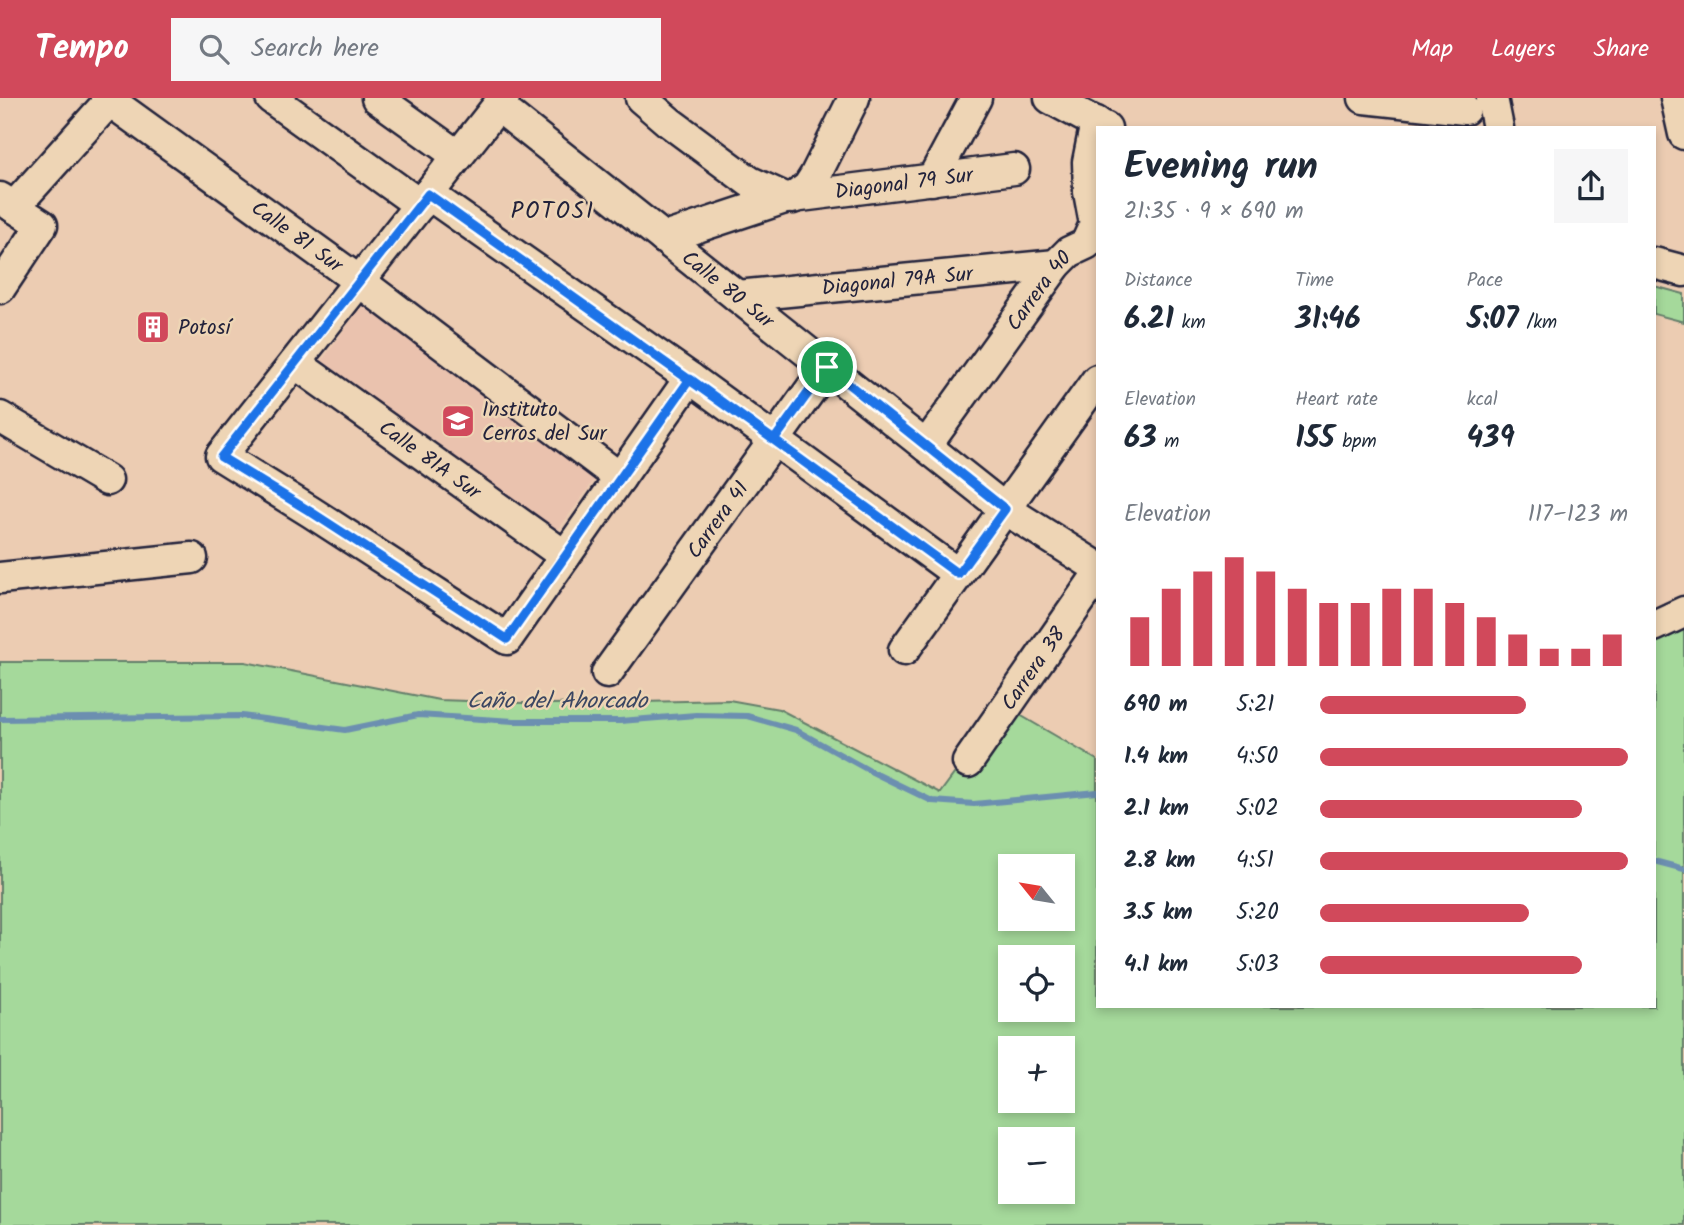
<!DOCTYPE html>
<meta charset="utf-8">
<style>
:root{--surface:#fff;--page:#f6f6f7;--text:#1f2937;--muted:#747a83;--accent:#d1495b}
body{margin:0;font-family:Kalam,sans-serif;background:var(--page);color:var(--text);height:100vh;display:flex;flex-direction:column;font-size:26px;white-space:nowrap}
*{box-sizing:border-box;margin:0}
p{font-size:23px;color:var(--muted)}
.icon{flex:none;width:38px;height:38px;fill:none;stroke:currentColor;stroke-width:2;stroke-linecap:round;stroke-linejoin:round}
.map{position:relative;flex:1;overflow:hidden}
.panel{position:absolute;left:1096px;top:28px;width:560px;height:882px;display:flex;flex-direction:column;background:var(--surface);border-radius:0px;box-shadow:0 4px 10px #0003}
.panel>*{flex:none}
.needle{width:46px;rotate:300deg}
.controls{position:absolute;left:998px;top:756px;display:grid;gap:14px}
.controls a{display:grid;place-items:center;width:77px;height:77px;border-radius:0px;background:var(--surface);box-shadow:0 4px 10px #0003;font-size:35px}
.pin{position:absolute;display:grid;place-items:center;width:60px;height:60px;color:#fff;margin:-30px;border:4px solid #fff;border-radius:50%;box-shadow:0 2px 7px #0007}
.round{display:grid;place-items:center;flex:none;width:74px;height:74px;border-radius:0px;background:var(--page)}
.headline{display:flex;align-items:center;justify-content:space-between;height:119px;padding:0 28px}
h1{font-size:38px;font-weight:700;line-height:52px}
.stats{display:grid;grid-template-columns:repeat(3,1fr);gap:10px;height:119px;padding:7px 28px}
.stats div{display:grid;align-content:center}
.stats b{font-size:30px;font-weight:700}
.stats small{font-size:19px;font-weight:400}
.stats p{font-size:19px}
.chart{height:196px;padding:14px 28px}
.chart p{display:flex;justify-content:space-between}
.chart svg{width:100%;height:126px;margin-top:7px;stroke:var(--accent);stroke-width:6}
ul{padding:0 28px;list-style:none;font-size:23px}
li{display:grid;grid-template-columns:112px 84px 1fr;align-items:center;height:52px}
li i{height:18px;border-radius:9px;background:var(--accent)}
header{display:flex;align-items:center;gap:42px;box-sizing:border-box;height:98px;padding:0 35px;background:var(--accent);color:#fff}
header strong{font-size:33px}
nav{display:flex;gap:38px;margin-inline-start:auto;font-size:24px}
.search{width:490px;height:63px;background:var(--page);display:flex;align-items:center;gap:18px;box-sizing:border-box;padding:0 24px;border-radius:0px;color:var(--muted);font-size:26px}
.map>svg:first-child{display:block}
</style>
<header>
<strong>Tempo</strong>
<div class="search"><svg class="icon" aria-label="search" viewBox="0 0 24 24"><circle cx="10" cy="10" r="6"/><path d="M15 15l6 6"/></svg>Search here</div>
<nav><a>Map</a><a>Layers</a><a>Share</a></nav>
</header>
<div class="map">
<svg width="1684" height="1127" viewBox="0 0 1684 1127">
<rect width="100%" height="100%" fill="#ecccb2"/>
<filter id="ink" filterUnits="userSpaceOnUse"><feTurbulence type="fractalNoise" baseFrequency=".0143" numOctaves="2"/><feDisplacementMap in="SourceGraphic" scale="14" xChannelSelector="R" yChannelSelector="G"/><feConvolveMatrix kernelMatrix="1 2 1 2 8 2 1 2 1" color-interpolation-filters="sRGB"/></filter>
<g filter="url(#ink)">
<path fill="#eac2ae" d="M 367,201 L 601,373 L 549,444 L 315,272 Z"/>
<path fill="#a5d99b" stroke="#647e6b" stroke-width="2" fill-rule="evenodd" d="M 1654,188 L 1684,196 L 1684,224 L 1654,216 Z
M 1684,505 L 1684,1127 L 0,1127 L 0,564 L 245,564 L 439,602 L 552,606 L 729,602 L 779,611 L 940,695 L 960,668 L 1013,613 L 1097,662 L 1097,908 L 1654,908 L 1654,517 ZM 1010,768 L 1062,768 L 1062,821 L 1010,821 ZM 1010,859 L 1062,859 L 1062,912 L 1010,912 ZM 1010,950 L 1062,950 L 1062,1003 L 1010,1003 ZM 1010,1041 L 1062,1041 L 1062,1094 L 1010,1094 Z"/>
<g fill="none" stroke-linecap="round" stroke-linejoin="round">
<path stroke="#6c8fb0" stroke-width="6" d="M 0,621 L 242,618 L 345,632 L 418,617 L 514,623 L 620,623 L 696,617 L 747,618 L 796,632 L 870,673 L 932,703 L 974,706 L 1097,694
M 1654,763 L 1684,771"/>
<g stroke="#22223b" stroke-width="35">
<g id="minor">
<path id="s1" d="M 106,0 L 359,183 L 620,380"/>
<path d="M 271,0 L 420,107"/>
<path d="M 377,0 L 458,58"/>
<path d="M 504,0 L 221,358 L 311,414 L 507,541 L 690,280"/>
<path id="s2" d="M 641,0 L 669,24 L 750,84 L 785,100 L 1014,71"/>
<path d="M 1050,0 L 1106,30"/>
<path d="M 1364,0 L 1465,11"/>
<path d="M 1492,0 L 1498,30"/>
<path d="M 1676,0 L 1684,36"/>
<path id="s3" d="M 498,8 L 1005,411 L 1097,469"/>
<path d="M 932,82 L 976,0"/>
<path d="M 428,96 L 690,280 L 958,476"/>
<path d="M 0,100 L 42,127 L 0,190"/>
<path d="M 793,100 L 808,89 L 815,78 L 854,0"/>
<path d="M 14,109 L 112,0"/>
<path d="M 664,140 L 785,100"/>
<path d="M 1654,165 L 1684,173"/>
<path id="s4" d="M 737,198 L 1056,167"/>
<path id="s5" d="M 295,265 L 565,458"/>
<path d="M 0,319 L 107,382"/>
<path id="s6" d="M 926,348 L 1056,167 L 1069,154 L 1086,146 L 1095,126 L 1089,94 L 1088,64 L 1096,24"/>
<path d="M 0,480 L 192,460"/>
<path d="M 1654,528 L 1684,514"/>
<path d="M 904,552 L 1097,282"/>
<path id="s7" d="M 607,575 L 827,269"/>
<path id="s8" d="M 968,664 L 1097,478"/>
</g>
</g>
<use href="#minor" stroke="#eed5b5" stroke-width="30"/>
</g>
</g>
<g fill="none" stroke-linecap="round" stroke-linejoin="round" filter="url(#ink)">
<g stroke="#fff" stroke-width="14">
<path id="route" d="M 827,269 L 774,342 L 428,96 L 221,359 L 311,414 L 507,541 L 690,281 L 958,476 L 1005,411 L 827,269"/>
</g>
<use href="#route" stroke="#1a73e8" stroke-width="9"/>
</g>
<defs>
<g id="building-square" transform="scale(1.75)"><rect x="-9" y="-9" width="18" height="18" rx="4" fill="#d1495b" stroke="#eed5b5"/><path d="M-4-6H4V6H1V3H-1V6H-4ZM-2.5-4.3h1.7v1.8h-1.7ZM.8-4.3h1.7v1.8H.8ZM-2.5-1h1.7V.8h-1.7ZM.8-1h1.7V.8H.8Z" fill="#fff"/></g>
<g id="school-square" transform="scale(1.75)"><rect x="-9" y="-9" width="18" height="18" rx="4" fill="#d1495b" stroke="#eed5b5"/><path d="M0-5L7-2L0 1L-7-2ZM-4 1L0 2.5L4 1V4Q0 6-4 4Z" fill="#fff"/></g>
</defs>
<g fill-rule="evenodd">
<use href="#building-square" x="153" y="229"/>
<use href="#school-square" x="458" y="323"/>
</g>
<g text-anchor="middle" stroke-width="5" stroke-linejoin="round" paint-order="stroke">
<g font-size="21" fill="#22223b" stroke="#eed5b5">
<text dy="7" stroke="none"><textPath href="#s2" startOffset="296">Diagonal 79 Sur</textPath></text>
<text dy="7" stroke="none"><textPath href="#s1" startOffset="236">Calle 81 Sur</textPath></text>
<text dy="7" stroke="none"><textPath href="#s4" startOffset="161">Diagonal 79A Sur</textPath></text>
<text dy="7" stroke="none"><textPath href="#s3" startOffset="294">Calle 80 Sur</textPath></text>
<text dy="7" stroke="none"><textPath href="#s6" startOffset="192">Carrera 40</textPath></text>
<text dy="7" stroke="none"><textPath href="#s5" startOffset="166">Calle 81A Sur</textPath></text>
<text dy="7" stroke="none"><textPath href="#s7" startOffset="189">Carrera 41</textPath></text>
<text dy="7" stroke="none"><textPath href="#s8" startOffset="114">Carrera 38</textPath></text>
</g>
<g font-size="21" fill="#22223b" stroke="#eed5b5" text-anchor="start">
<text x="178" y="236">Potosí</text>
<text x="482" y="318">Instituto<tspan x="482" dy="24">Cerros del Sur</tspan></text>
</g>
<g font-size="23" letter-spacing="2" fill="#22223b" stroke="#eed5b5">
<text x="553" y="120">POTOSI</text>
</g>
<g font-size="23" font-style="italic" fill="#3b4662" stroke="#eed5b5">
<text x="557" y="610">Caño del Ahorcado</text>
</g>
</g>
</svg>
<div class="controls">
<a><svg class="needle" viewBox="-14 -14 28 28"><path d="M0-13l5 13h-10z" fill="#e53935"/><path d="M0 13l5-13h-10z" fill="#747a83"/></svg></a>
<a><svg class="icon" aria-label="locate" viewBox="0 0 24 24"><circle cx="12" cy="12" r="6"/><path d="M12 2v4M12 18v4M2 12h4M18 12h4"/></svg></a>
<a>+</a>
<a>−</a>
</div>
<div class="pin" style="left:827px;top:269px;background:#1e9e55"><svg class="icon" aria-label="arrive" viewBox="0 0 24 24"><path d="M6 21V4h12l-3 4 3 4H6"/></svg></div>
<section class="panel">
<div class="headline"><div><h1>Evening run</h1><p>21:35 · 9 × 690 m</p></div><a class="round"><svg class="icon" aria-label="share" viewBox="0 0 24 24"><path d="M12 15V3M7 8l5-5 5 5M5 13v7h14v-7"/></svg></a></div>
<div class="stats">
<div><p>Distance</p><b>6.21<small> km</small></b></div>
<div><p>Time</p><b>31:46</b></div>
<div><p>Pace</p><b>5:07<small> /km</small></b></div>
</div>
<div class="stats">
<div><p>Elevation</p><b>63<small> m</small></b></div>
<div><p>Heart rate</p><b>155<small> bpm</small></b></div>
<div><p>kcal</p><b>439</b></div>
</div>
<div class="chart"><p><span>Elevation</span>117–123 m</p>
<svg viewBox="0 0 160 44" preserveAspectRatio="none"><path d="M5 44V27M15 44V17M25 44V11M35 44V6M45 44V11M55 44V17M65 44V22M75 44V22M85 44V17M95 44V17M105 44V22M115 44V27M125 44V33M135 44V38M145 44V38M155 44V33"/></svg>
</div>
<ul>
<li><b>690 m</b>5:21<i style="width:67%"></i></li>
<li><b>1.4 km</b>4:50<i style="width:100%"></i></li>
<li><b>2.1 km</b>5:02<i style="width:85%"></i></li>
<li><b>2.8 km</b>4:51<i style="width:100%"></i></li>
<li><b>3.5 km</b>5:20<i style="width:68%"></i></li>
<li><b>4.1 km</b>5:03<i style="width:85%"></i></li>
</ul>
</section>
</div>
